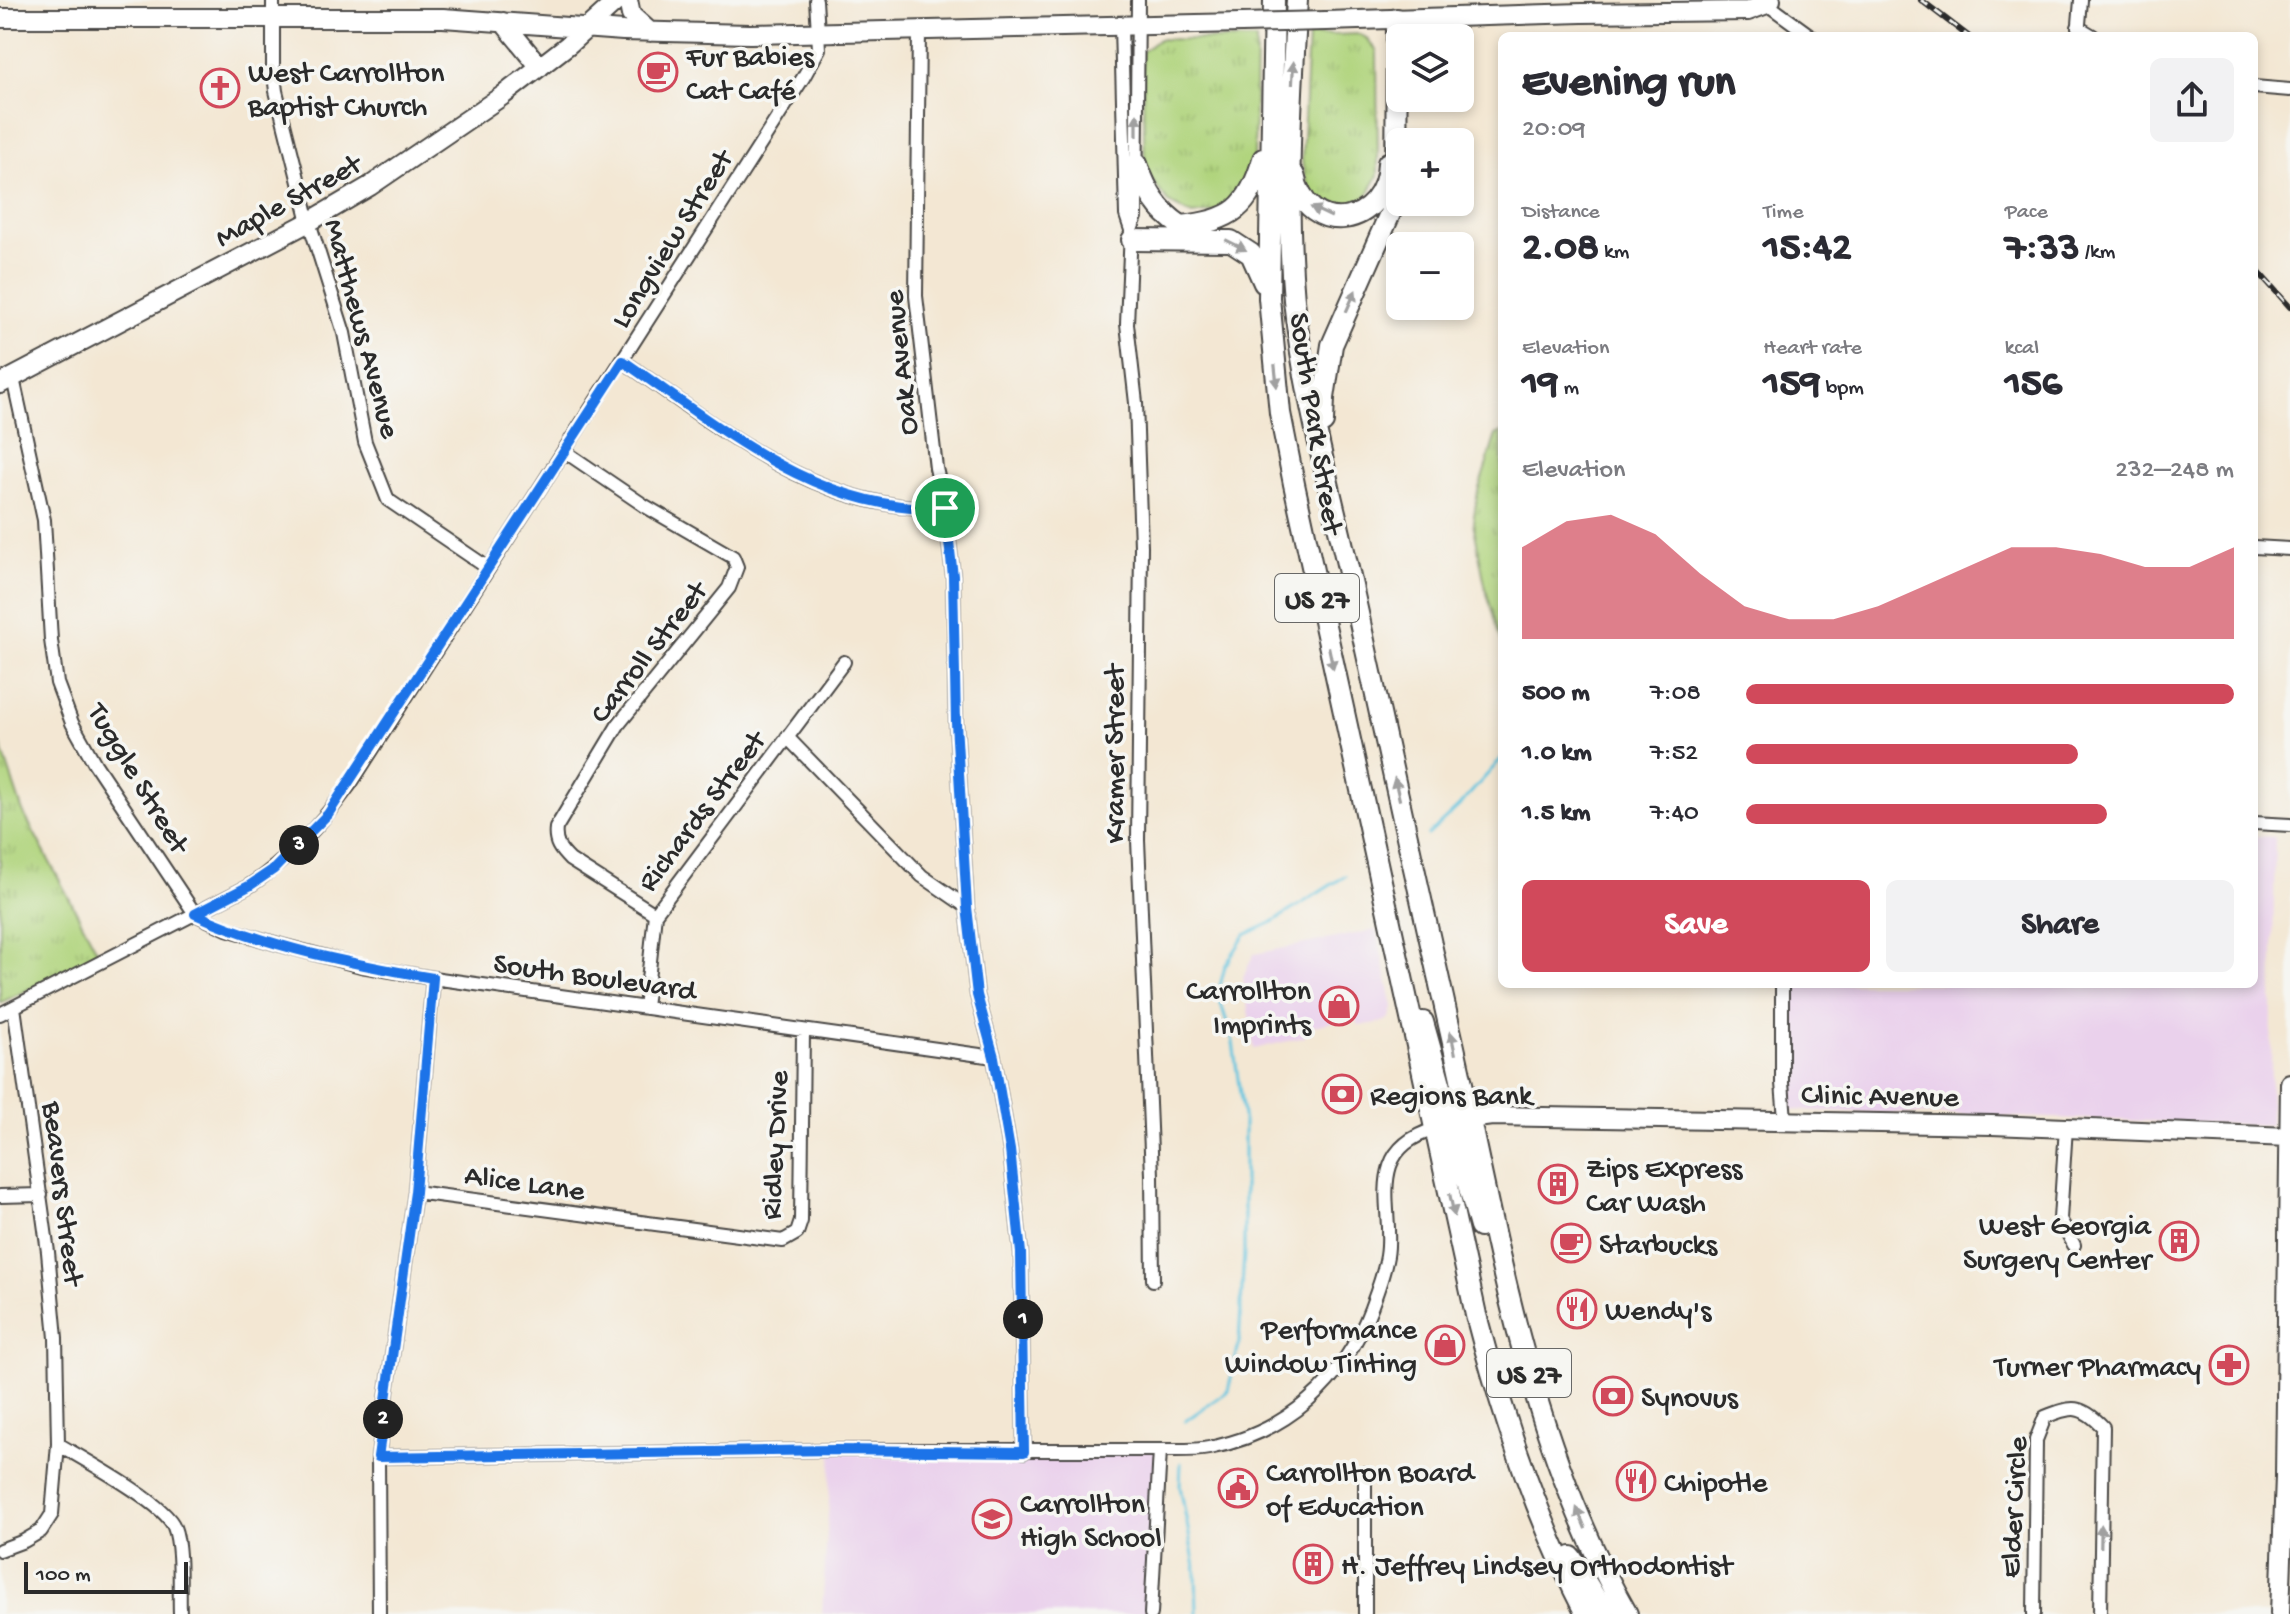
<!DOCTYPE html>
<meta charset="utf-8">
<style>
:root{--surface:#fff;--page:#f2f2f3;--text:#2b2b33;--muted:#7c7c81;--accent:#d1495b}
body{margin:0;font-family:"Gochi Hand",sans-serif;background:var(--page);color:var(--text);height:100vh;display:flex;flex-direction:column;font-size:30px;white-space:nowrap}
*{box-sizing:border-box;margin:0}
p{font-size:26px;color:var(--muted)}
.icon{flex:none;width:44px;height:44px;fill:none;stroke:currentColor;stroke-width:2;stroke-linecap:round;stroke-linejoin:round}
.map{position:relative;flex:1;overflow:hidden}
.details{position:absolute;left:1498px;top:32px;width:760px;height:956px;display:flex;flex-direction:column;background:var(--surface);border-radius:12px;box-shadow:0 4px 12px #0003}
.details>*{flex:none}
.buttons{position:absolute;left:1386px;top:24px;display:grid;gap:16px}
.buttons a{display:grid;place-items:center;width:88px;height:88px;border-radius:12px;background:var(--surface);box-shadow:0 4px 12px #0003;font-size:40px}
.scale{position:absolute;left:24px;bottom:20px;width:164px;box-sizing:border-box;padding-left:8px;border:4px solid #2b2b2b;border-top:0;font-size:22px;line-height:28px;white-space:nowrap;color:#2b2b2b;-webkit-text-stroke:6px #f6f6f2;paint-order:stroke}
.pin{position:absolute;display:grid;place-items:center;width:68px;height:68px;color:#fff;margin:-34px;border:4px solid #fff;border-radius:50%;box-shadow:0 2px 8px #0007}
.km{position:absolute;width:40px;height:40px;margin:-20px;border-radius:50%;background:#222;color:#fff;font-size:22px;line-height:40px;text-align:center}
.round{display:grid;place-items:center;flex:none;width:84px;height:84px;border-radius:12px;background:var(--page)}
.head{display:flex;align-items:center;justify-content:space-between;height:136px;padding:0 24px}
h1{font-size:44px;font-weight:700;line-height:60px}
.metrics{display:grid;grid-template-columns:repeat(3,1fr);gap:12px;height:136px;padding:8px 24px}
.metrics div{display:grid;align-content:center}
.metrics b{font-size:40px;font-weight:700}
.metrics small{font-size:22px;font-weight:400}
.metrics p{font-size:22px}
.chart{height:224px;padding:16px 24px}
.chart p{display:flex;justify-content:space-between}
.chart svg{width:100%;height:144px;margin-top:8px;fill:var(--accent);opacity:.7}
.cta{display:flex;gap:16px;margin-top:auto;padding:16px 24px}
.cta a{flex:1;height:92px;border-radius:12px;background:var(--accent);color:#fff;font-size:32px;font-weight:700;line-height:92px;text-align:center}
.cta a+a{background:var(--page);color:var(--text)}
ul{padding:0 24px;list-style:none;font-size:26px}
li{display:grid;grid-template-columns:128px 96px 1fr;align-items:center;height:60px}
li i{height:20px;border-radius:10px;background:var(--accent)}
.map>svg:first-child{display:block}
</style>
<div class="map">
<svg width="2290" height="1614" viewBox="0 0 2290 1614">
<defs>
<pattern id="grass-tufts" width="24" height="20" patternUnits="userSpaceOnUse" patternTransform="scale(2)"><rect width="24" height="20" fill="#b0d47d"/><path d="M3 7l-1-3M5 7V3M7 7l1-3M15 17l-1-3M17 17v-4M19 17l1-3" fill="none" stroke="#98b66c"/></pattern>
</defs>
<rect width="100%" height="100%" fill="#f6f6f2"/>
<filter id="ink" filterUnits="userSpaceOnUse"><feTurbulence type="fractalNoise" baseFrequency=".0125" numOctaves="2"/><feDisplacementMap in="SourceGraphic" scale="16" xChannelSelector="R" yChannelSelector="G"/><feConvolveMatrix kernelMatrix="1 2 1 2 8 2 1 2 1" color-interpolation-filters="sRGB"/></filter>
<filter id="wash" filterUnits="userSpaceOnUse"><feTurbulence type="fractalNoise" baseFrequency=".006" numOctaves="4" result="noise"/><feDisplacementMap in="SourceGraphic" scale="32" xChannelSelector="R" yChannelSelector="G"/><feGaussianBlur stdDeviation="1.8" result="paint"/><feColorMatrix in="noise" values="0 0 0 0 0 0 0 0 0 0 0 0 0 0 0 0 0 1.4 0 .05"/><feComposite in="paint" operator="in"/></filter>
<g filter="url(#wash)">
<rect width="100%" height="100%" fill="#f3e7d3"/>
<path fill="#ead1ec" d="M 2254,836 L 2275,837 L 2270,1125 L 1791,1110 L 1792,984 L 2254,984 Z
M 1376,930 L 1393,1007 L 1390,1018 L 1383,1022 L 1359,1026 L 1356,1017 L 1304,1028 L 1305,1037 L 1254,1049 L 1243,977 L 1254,954 Z
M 1160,1450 L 1151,1614 L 822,1614 L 832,1451 Z"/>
<path fill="url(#grass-tufts)" stroke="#6e8054" stroke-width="2" d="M 1358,34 L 1365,37 L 1377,50 L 1378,176 L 1364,201 L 1349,208 L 1325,208 C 1310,193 1304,181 1302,160 L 1308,36 Z
M 1159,39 L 1256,40 L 1254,168 L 1228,210 L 1192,215 L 1169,203 L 1145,171 L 1142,52 Z
M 1502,432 L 1502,646 L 1486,590 L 1473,522 L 1478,491 L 1496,435 Z
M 0,743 L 23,812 L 100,956 L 0,1003 Z"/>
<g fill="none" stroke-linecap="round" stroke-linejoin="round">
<path stroke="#61c4df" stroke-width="3" d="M 1428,835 L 1459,806 L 1502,758
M 1185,1421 L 1228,1391 L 1239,1344 L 1244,1252 L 1244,1123 L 1233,1042 L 1218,994 L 1225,966 L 1245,935 L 1271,923 L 1345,876
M 1181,1463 L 1180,1486 L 1196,1572 L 1197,1614"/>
</g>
</g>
<g filter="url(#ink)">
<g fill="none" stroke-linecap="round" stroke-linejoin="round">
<g stroke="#494744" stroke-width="16">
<path id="street" d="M 273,0 L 273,67 L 276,91 L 309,222 L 344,333 L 365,442 L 388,500 L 488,568
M 1767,4 L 1811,36
M 1121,26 L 1126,215 L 1131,230 L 1127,324 L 1136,403 L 1141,546 L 1138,840 L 1152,1175 L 1153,1280
M 2078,27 L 2093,36
M 919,31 L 916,296 L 936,468 L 945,508 L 953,576 L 956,723 L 967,907 L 977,995 L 994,1057 L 1010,1150 L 1021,1253 L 1024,1452
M 2078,36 L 2081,0
M 2254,87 L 2290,90
M 1131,230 L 1136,217 L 1138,0
M 623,361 C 720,428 819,513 945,508
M 13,378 L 44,520 L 51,640 L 57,683 L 72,723 L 95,764 L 195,914 L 227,929 L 281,945 L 361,966 L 433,978 L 994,1057
M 564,451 L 645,506 L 733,557 L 737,567 L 729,588 L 618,725 L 556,828 C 554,843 560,850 570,860 L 655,914
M 2254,547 L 2290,549
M 787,737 L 922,876 L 967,907
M 2254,823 L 2290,825
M 1782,984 L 1782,1083 L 1785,1119
M 645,1008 L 655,914 L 844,662
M 0,1014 L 249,886 C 290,859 322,823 351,783 L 803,78 L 819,49 L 816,0
M 2066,1127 L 2060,1219 L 2074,1245
M 415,1192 L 783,1241 L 797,1233 L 801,1221 L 803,1031
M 0,1196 L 41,1195
M 58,1444 C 83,1459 165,1503 174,1527 C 182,1547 179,1591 180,1614
M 378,1457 L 835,1450 L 1160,1450 C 1176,1450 1193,1451 1209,1448 C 1287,1433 1343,1382 1371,1308 C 1377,1292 1384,1274 1387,1256 C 1392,1227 1381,1194 1390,1166 C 1397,1145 1415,1135 1435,1129
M 0,1550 L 24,1541 L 41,1531 L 52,1514 L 58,1444 L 56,1338 L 48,1252 L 14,1007
M 379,1614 L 378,1457 L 415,1192 L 433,978
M 1151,1614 L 1160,1450
M 1365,1614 L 1365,1473
M 2034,1614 L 2036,1440 L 2045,1417 C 2072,1406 2081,1404 2103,1427 L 2100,1614"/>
</g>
<g stroke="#494744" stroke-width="22">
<path id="secondary" d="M 628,0 L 631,15 L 650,32
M 0,18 L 443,18 L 623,31 L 750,34 L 1241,23
M 1326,21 L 1582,13 L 1748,11 L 1767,4 L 1771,0
M 503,22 L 540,67
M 0,384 L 309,222 L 370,186 L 502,96 L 568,45 L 618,0
M 1469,1119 L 1492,1116 L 1992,1125 L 2289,1137
M 2280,1614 L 2285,1476 L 2290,1083"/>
</g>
<g stroke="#494744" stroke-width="24">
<path id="primary" d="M 1274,0 L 1269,298 L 1280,413 L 1294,484 L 1476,1315 C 1503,1419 1537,1519 1586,1614
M 1297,0 C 1291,100 1285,200 1294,300 C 1304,396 1331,491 1352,586 C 1384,732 1416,879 1449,1025 C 1495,1224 1524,1434 1627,1614
M 1137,164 C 1147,192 1157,210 1181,226 C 1232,221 1249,208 1263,159
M 1294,175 C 1307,241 1387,227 1388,163
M 1132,240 L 1231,241 L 1251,254 L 1264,283
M 1323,422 L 1324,398 L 1332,345 L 1396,200 L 1397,19
M 1423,1022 L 1480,1227
M 1571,1557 L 1605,1614"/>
</g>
<use href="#street" stroke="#fff" stroke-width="12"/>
<use href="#secondary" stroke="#fff" stroke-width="18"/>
<use href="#primary" stroke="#fff" stroke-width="20"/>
<g stroke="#2b2b2b" stroke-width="6">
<path id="rail" d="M 1921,0 L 1968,36
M 2254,267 L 2290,307"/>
</g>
<use href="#rail" stroke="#f6f6f2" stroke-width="3" stroke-dasharray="9" stroke-linecap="butt"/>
<g stroke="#494744" stroke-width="22" stroke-linecap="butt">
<path id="secondary-bridge" d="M 1241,23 L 1326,21"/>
</g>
<use href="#secondary-bridge" stroke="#fff" stroke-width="18"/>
</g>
<defs><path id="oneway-solid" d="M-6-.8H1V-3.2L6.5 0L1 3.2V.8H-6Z" transform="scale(2)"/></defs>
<g fill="#a0a0a0">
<use href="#oneway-solid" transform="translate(1293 73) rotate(-87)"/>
<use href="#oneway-solid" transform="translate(1137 125) rotate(-90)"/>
<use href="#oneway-solid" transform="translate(1321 212) rotate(-155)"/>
<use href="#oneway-solid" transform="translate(1236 245) rotate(27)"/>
<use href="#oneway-solid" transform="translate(1351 301) rotate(-66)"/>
<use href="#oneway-solid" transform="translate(1276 376) rotate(84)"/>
<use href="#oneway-solid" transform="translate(1331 658) rotate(78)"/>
<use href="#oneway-solid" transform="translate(1397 789) rotate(-103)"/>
<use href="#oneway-solid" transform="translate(1453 1043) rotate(-102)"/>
<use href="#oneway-solid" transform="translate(1452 1205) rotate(78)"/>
<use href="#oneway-solid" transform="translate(1581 1518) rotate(-113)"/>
<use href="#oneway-solid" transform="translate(2101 1536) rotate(-89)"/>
</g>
</g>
<g fill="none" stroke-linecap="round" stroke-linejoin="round" filter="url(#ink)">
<g stroke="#fff" stroke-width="16">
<path id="route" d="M 623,361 C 721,428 819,513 945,508 L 953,576 L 956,723 L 967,907 L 977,995 L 994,1057 L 1010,1150 L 1021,1253 L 1024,1452 L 835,1450 L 378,1457 L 415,1192 L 433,978 C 353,964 270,948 195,914 L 249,886 L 274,869 L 328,814 Z"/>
</g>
<use href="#route" stroke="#1a73e8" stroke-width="10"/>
</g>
<defs>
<g id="cafe-ring" transform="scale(2)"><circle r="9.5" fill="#f6f6f2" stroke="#d1495b" stroke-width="1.5"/><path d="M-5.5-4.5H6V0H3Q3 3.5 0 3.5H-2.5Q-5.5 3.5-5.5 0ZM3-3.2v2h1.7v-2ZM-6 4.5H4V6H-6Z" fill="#d1495b"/></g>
<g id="church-ring" transform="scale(2)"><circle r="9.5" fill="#f6f6f2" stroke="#d1495b" stroke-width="1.5"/><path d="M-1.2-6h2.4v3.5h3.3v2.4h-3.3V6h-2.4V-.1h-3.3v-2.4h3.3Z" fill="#d1495b"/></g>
<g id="shop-ring" transform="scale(2)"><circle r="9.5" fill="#f6f6f2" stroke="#d1495b" stroke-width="1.5"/><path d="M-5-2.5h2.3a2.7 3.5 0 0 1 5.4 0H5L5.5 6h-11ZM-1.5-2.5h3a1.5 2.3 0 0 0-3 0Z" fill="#d1495b"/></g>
<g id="bank-ring" transform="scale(2)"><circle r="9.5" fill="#f6f6f2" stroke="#d1495b" stroke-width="1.5"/><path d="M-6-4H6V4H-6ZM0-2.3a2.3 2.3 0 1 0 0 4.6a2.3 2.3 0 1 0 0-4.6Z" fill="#d1495b"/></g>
<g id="building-ring" transform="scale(2)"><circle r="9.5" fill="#f6f6f2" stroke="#d1495b" stroke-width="1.5"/><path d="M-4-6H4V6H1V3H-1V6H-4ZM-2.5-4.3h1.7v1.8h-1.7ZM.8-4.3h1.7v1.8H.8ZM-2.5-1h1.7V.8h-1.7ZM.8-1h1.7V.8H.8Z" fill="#d1495b"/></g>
<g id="restaurant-ring" transform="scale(2)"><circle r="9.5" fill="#f6f6f2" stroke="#d1495b" stroke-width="1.5"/><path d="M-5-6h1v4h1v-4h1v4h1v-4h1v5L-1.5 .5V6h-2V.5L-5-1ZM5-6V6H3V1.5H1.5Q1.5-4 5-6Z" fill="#d1495b"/></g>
<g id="pharmacy-ring" transform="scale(2)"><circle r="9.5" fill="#f6f6f2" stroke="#d1495b" stroke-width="1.5"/><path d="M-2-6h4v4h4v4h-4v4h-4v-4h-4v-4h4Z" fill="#d1495b"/></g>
<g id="civic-ring" transform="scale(2)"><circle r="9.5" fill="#f6f6f2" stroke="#d1495b" stroke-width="1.5"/><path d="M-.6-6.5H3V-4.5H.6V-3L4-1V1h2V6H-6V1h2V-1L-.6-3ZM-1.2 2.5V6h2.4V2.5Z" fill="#d1495b"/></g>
<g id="school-ring" transform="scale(2)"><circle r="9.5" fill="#f6f6f2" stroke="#d1495b" stroke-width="1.5"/><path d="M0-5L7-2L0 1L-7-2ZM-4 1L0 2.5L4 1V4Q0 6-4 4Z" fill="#d1495b"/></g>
</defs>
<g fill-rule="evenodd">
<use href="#cafe-ring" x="658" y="72"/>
<use href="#church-ring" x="220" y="88"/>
<use href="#shop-ring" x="1339" y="1006"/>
<use href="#bank-ring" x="1342" y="1094"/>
<use href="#building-ring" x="1558" y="1184"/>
<use href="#building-ring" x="2179" y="1241"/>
<use href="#cafe-ring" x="1571" y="1243"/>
<use href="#restaurant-ring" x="1577" y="1309"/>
<use href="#shop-ring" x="1445" y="1345"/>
<use href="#pharmacy-ring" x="2229" y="1365"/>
<use href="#bank-ring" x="1613" y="1396"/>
<use href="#restaurant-ring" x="1636" y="1481"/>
<use href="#civic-ring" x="1238" y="1488"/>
<use href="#school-ring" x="992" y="1519"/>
<use href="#building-ring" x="1313" y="1564"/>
</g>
<g text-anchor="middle" stroke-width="7" stroke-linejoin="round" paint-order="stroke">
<g fill="#f6f6f2" stroke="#686867" stroke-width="2">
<rect x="1275" y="574" width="84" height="48" rx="6"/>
<rect x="1487" y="1349" width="84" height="48" rx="6"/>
</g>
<g font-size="28" font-weight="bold" fill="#2b2b2b">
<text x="1317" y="608">US 27</text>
<text x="1529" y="1383">US 27</text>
</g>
<g font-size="30" fill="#2b2b2b" stroke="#f6f6f2" text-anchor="start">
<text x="686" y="65">Fur Babies<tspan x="686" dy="34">Cat Café</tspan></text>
<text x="248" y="81">West Carrollton<tspan x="248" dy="34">Baptist Church</tspan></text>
<text x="1311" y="999" text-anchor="end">Carrollton<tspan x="1311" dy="34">Imprints</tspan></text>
<text x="1370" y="1104">Regions Bank</text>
<text x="1586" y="1177">Zips Express<tspan x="1586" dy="34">Car Wash</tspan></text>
<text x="2151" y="1234" text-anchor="end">West Georgia<tspan x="2151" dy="34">Surgery Center</tspan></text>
<text x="1599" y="1253">Starbucks</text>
<text x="1605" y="1319">Wendy's</text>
<text x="1417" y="1338" text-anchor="end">Performance<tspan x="1417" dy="34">Window Tinting</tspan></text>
<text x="2201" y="1375" text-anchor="end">Turner Pharmacy</text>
<text x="1641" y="1406">Synovus</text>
<text x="1266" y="1481">Carrollton Board<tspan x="1266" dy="34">of Education</tspan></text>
<text x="1664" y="1491">Chipotle</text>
<text x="1020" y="1512">Carrollton<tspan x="1020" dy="34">High School</tspan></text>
<text x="1341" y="1574">H. Jeffrey Lindsey Orthodontist</text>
</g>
<g font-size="30" fill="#2b2b2b" stroke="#f6f6f2">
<text transform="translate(287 199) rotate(-29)" y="10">Maple Street</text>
<text transform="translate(670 238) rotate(-58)" y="10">Longview Street</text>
<text transform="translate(364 328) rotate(75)" y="10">Matthews Avenue</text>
<text transform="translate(899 363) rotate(-96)" y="10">Oak Avenue</text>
<text transform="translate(1318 423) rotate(81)" y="10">South Park Street</text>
<text transform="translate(647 651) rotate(-52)" y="10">Carroll Street</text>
<text transform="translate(1113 754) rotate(-90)" y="10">Kramer Street</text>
<text transform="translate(140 777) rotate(59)" y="10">Tuggle Street</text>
<text transform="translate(700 810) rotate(-53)" y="10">Richards Street</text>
<text transform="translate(595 975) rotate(8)" y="10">South Boulevard</text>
<text transform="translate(1880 1094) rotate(1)" y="10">Clinic Avenue</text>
<text transform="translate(773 1145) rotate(-87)" y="10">Ridley Drive</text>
<text transform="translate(525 1181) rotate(8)" y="10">Alice Lane</text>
<text transform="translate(65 1193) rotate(83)" y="10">Beavers Street</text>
<text transform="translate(2012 1507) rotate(-87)" y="10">Elder Circle</text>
</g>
</g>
</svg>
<div class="buttons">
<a><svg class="icon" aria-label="layers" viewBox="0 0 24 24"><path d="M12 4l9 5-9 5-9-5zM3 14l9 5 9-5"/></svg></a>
<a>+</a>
<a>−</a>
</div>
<div class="scale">100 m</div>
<div class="pin" style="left:945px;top:508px;background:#1e9e55"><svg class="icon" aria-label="arrive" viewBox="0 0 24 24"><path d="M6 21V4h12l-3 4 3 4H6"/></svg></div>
<b class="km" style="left:1023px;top:1319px">1</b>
<b class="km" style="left:383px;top:1419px">2</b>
<b class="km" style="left:299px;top:845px">3</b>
<section class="details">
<div class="head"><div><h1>Evening run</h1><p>20:09</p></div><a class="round"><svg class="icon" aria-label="share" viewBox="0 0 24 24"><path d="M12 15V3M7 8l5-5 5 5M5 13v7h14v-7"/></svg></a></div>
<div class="metrics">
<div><p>Distance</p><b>2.08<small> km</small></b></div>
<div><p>Time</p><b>15:42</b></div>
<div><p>Pace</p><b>7:33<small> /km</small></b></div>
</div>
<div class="metrics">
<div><p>Elevation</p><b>19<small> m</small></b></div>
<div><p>Heart rate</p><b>159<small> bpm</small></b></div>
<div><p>kcal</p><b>156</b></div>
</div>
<div class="chart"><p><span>Elevation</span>232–248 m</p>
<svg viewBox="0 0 160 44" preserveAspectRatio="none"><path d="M0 44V16L10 8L20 6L30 12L40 24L50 34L60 38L70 38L80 34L90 28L100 22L110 16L120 16L130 18L140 22L150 22L160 16V44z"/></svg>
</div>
<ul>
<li><b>500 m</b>7:08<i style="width:100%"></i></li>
<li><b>1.0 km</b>7:52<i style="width:68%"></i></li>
<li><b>1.5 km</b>7:40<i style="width:74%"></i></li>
</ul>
<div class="cta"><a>Save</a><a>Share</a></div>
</section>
</div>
